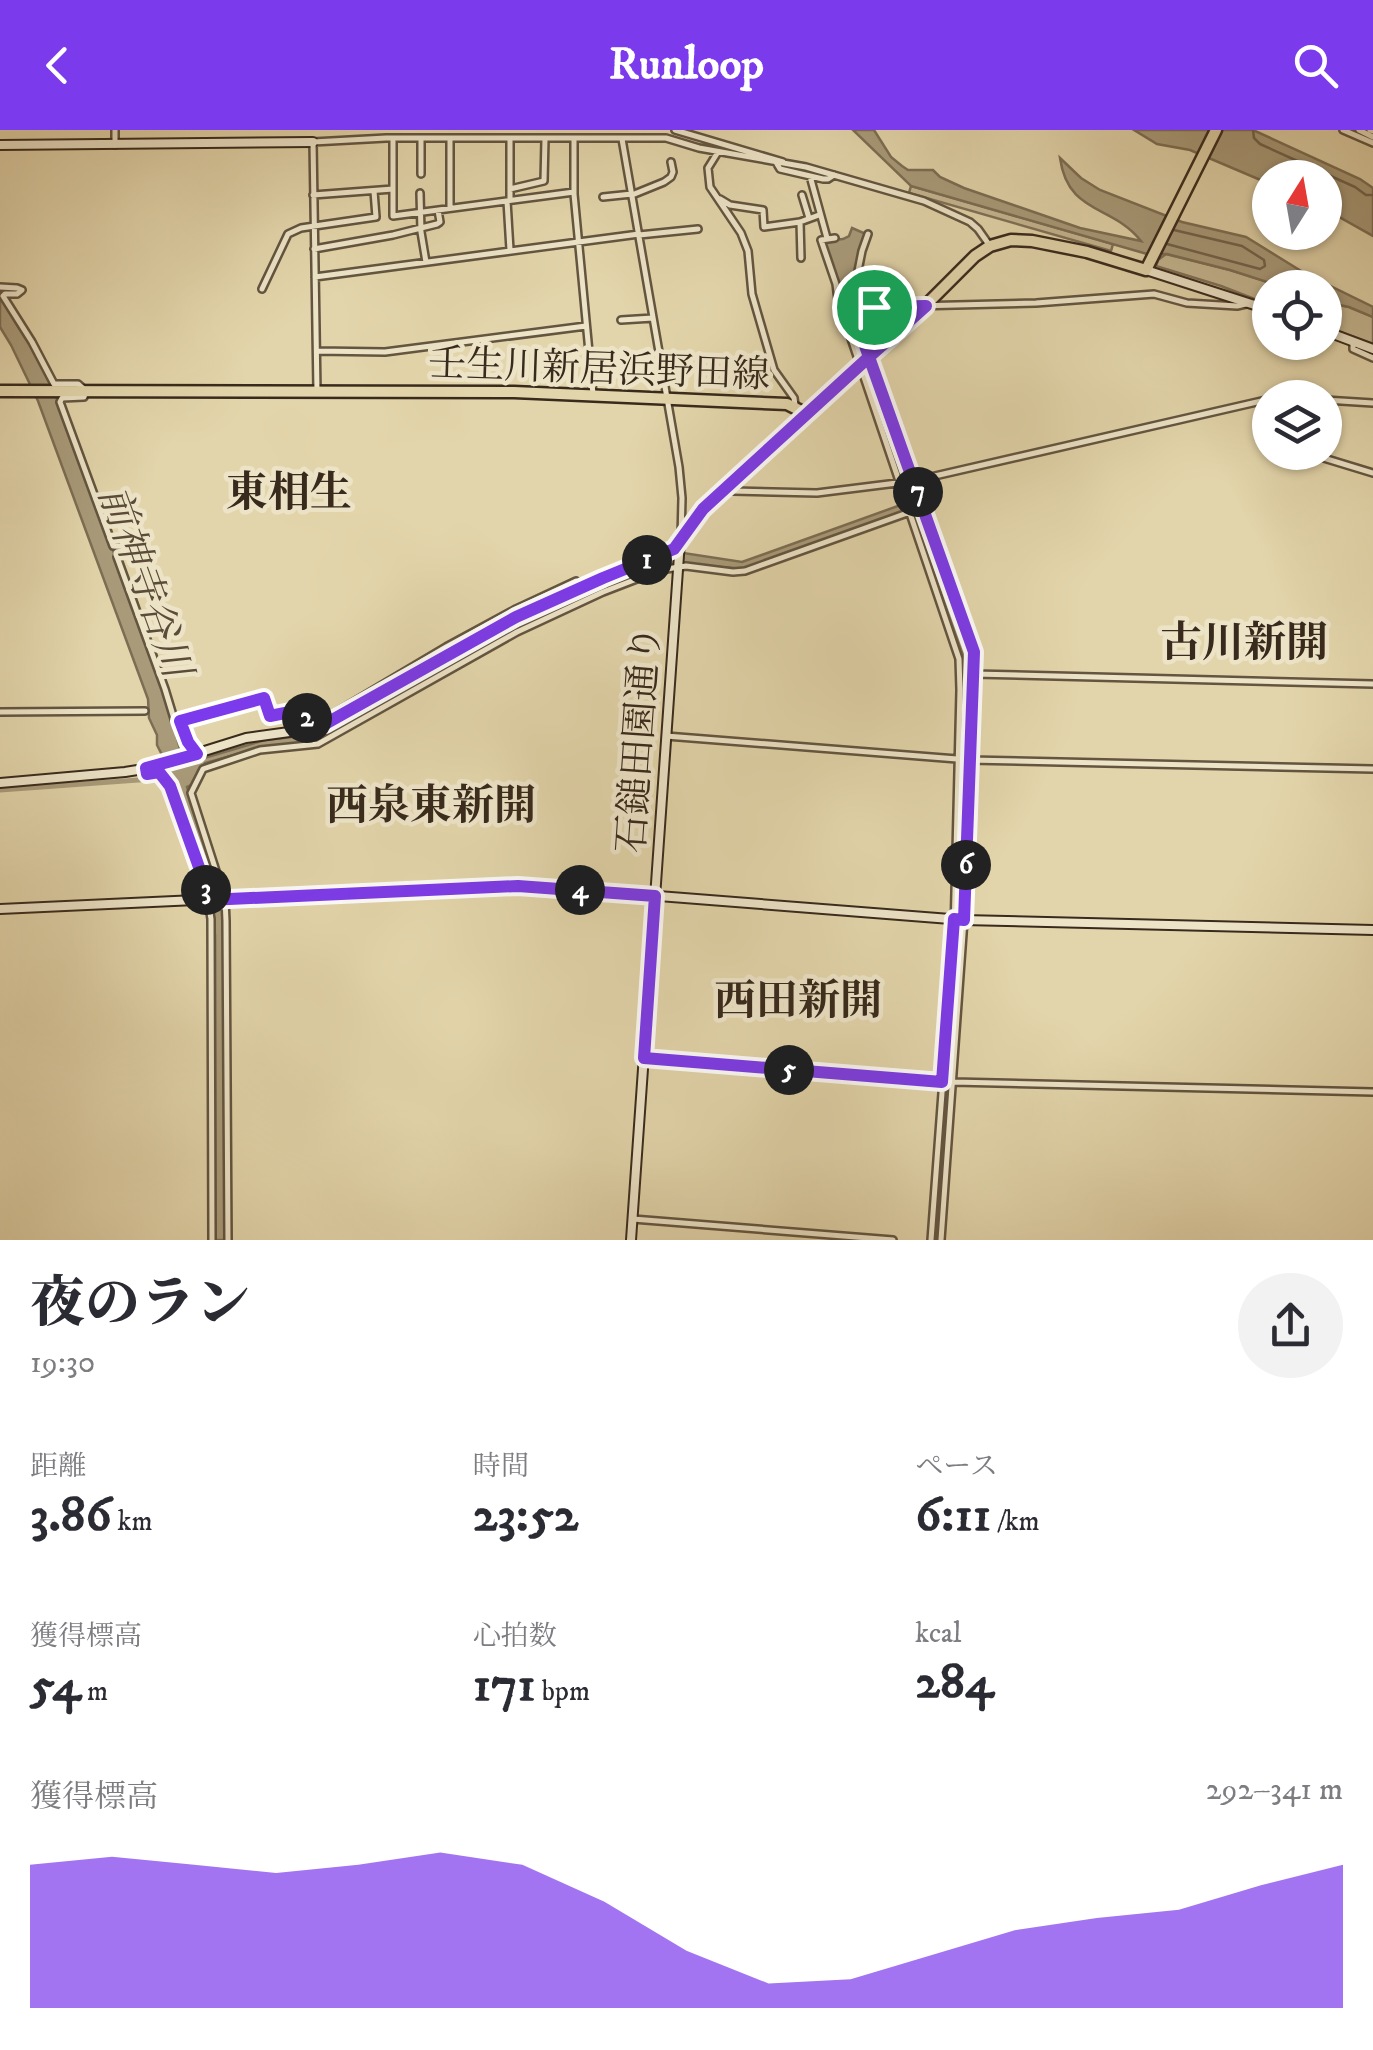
<!DOCTYPE html>
<html lang="ja">
<meta charset="utf-8">
<style>
:root{--surface:#fff;--page:#f2f2f3;--text:#2b2b33;--muted:#7c7c81;--accent:#7c3aed}
body{margin:0;font-family:"IM FELL DW Pica","Noto Serif JP",serif;background:var(--page);color:var(--text);height:100vh;display:flex;flex-direction:column;font-size:38px;white-space:nowrap}
*{box-sizing:border-box;margin:0}
p{font-size:32px;color:var(--muted)}
.icon{flex:none;width:55px;height:55px;fill:none;stroke:currentColor;stroke-width:2;stroke-linecap:round;stroke-linejoin:round}
.map{position:relative;height:1110px;overflow:hidden}
.panel{display:flex;flex-direction:column;background:var(--surface);flex:1}
.panel>*{flex:none}
.needle{width:65px;rotate:11deg}
.controls{position:absolute;left:1252px;top:30px;display:grid;gap:20px}
.controls a{display:grid;place-items:center;width:90px;height:90px;border-radius:50%;background:var(--surface);box-shadow:0 2px 8px #0004;font-size:50px}
.pin{position:absolute;display:grid;place-items:center;width:85px;height:85px;color:#fff;margin:-42px;border:5px solid #fff;border-radius:50%;box-shadow:0 2px 10px #0007}
.km{position:absolute;width:50px;height:50px;margin:-25px;border-radius:50%;background:#222;color:#fff;font-size:28px;line-height:50px;text-align:center}
.round{display:grid;place-items:center;flex:none;width:105px;height:105px;border-radius:52px;background:var(--page)}
.overview{display:flex;align-items:center;justify-content:space-between;height:170px;padding:0 30px}
h1{font-size:55px;font-weight:800;line-height:75px}
.figures{display:grid;grid-template-columns:repeat(3,1fr);gap:15px;height:170px;padding:10px 30px}
.figures div{display:grid;align-content:center}
.figures b{font-size:50px;font-weight:800}
.figures small{font-size:28px;font-weight:400}
.figures p{font-size:28px}
.chart{height:280px;padding:20px 30px}
.chart p{display:flex;justify-content:space-between}
.chart svg{width:100%;height:180px;margin-top:10px;fill:var(--accent);opacity:.7}
header{display:flex;justify-content:space-between;align-items:center;height:130px;padding:0 30px;background:var(--accent);color:#fff;font-size:45px;font-weight:800}
.map>svg:first-child{display:block}
</style>
<header><svg class="icon" aria-label="back" viewBox="0 0 24 24"><path d="M15 5l-7 7 7 7"/></svg>Runloop<svg class="icon" aria-label="search" viewBox="0 0 24 24"><circle cx="10" cy="10" r="6"/><path d="M15 15l6 6"/></svg></header>
<div class="map">
<svg width="1373" height="1110" viewBox="0 0 1373 1110">
<rect width="100%" height="100%" fill="#e3d5ab"/>
<filter id="stains"><feTurbulence type="fractalNoise" baseFrequency=".002" numOctaves="4"/><feColorMatrix values="0 0 0 0 .2 0 0 0 0 .09 0 0 0 0 .02 0 0 0 .5 -.17"/></filter>
<radialGradient id="worn" r=".72"><stop offset=".6" stop-color="#630" stop-opacity="0"/><stop offset="1" stop-color="#630" stop-opacity=".3"/></radialGradient>
<path fill="#c6b893" stroke="#7f7158" stroke-width="2.5" d="M 911,56 L 1113,114 L 1111,121 L 909,63 Z
M 1166,124 L 1230,140 L 1283,157 L 1270,158 L 1270,175 L 1221,156 L 1156,136 L 1158,130 Z
M 1325,172 L 1349,177 L 1373,187 L 1373,214 L 1325,196 Z"/>
<path fill="#a99b7a" stroke="#7c6e54" stroke-width="2.5" d="M 853,0 L 874,0 L 891,27 L 902,36 L 908,40 L 933,40 L 940,47 L 964,58 L 1080,98 L 1141,111 C 1112,74 1068,85 1060,28 L 1081,48 L 1100,60 L 1182,92 L 1246,107 L 1306,144 L 1373,177 L 1373,187 L 1349,177 L 1325,172 L 1325,158 L 1283,157 L 1230,140 L 1167,124 L 1147,124 L 911,56 Z
M 1134,0 L 1253,0 L 1360,49 L 1373,58 L 1373,106 L 1325,79 L 1325,48 L 1270,48 L 1270,54 L 1190,20 L 1157,14 Z
M 852,98 L 866,104 L 850,176 L 972,522 L 972,544 L 968,560 L 962,785 L 957,785 L 965,575 L 963,526 L 911,380 L 744,439 L 676,433 L 652,440 L 520,498 L 322,611 L 309,614 L 264,617 L 205,633 L 193,654 L 187,657 L 221,764 L 224,791 L 225,1110 L 215,1110 L 215,805 L 210,759 L 178,663 L 166,644 L 163,627 L 157,615 L 157,605 L 149,588 L 148,569 L 38,271 L 11,215 L 0,197 L 0,165 L 31,213 L 59,273 L 164,560 L 184,634 L 265,610 L 319,604 L 510,495 L 607,450 L 677,422 L 742,432 L 909,372 L 887,304 L 839,170 L 824,114 L 825,111 L 843,109 L 849,106 Z"/>
<g fill="none" stroke-linecap="round" stroke-linejoin="round">
<path stroke="#70624b" stroke-width="2.5" d="M 1253,0 L 1254,8 L 1260,14 L 1355,57 L 1366,65 L 1373,65
M 1167,114 L 1260,139 L 1265,136 L 1264,130 L 1242,116 L 1174,100"/>
<path stroke="#a99b7a" stroke-width="5" d="M 0,660 L 166,648"/>
<g stroke="#635540" stroke-width="10">
<path id="street" d="M 115,0 L 115,15
M 675,0 L 783,32
M 1343,0 L 1373,13
M 1359,0 L 1373,7
M 1370,0 L 1373,1
M 574,8 L 574,64 L 593,264
M 393,9 L 393,86 L 574,62
M 421,9 L 421,44
M 450,9 L 450,78
M 622,9 L 679,337 L 682,368 L 681,408
M 718,22 L 708,38 L 710,57 L 741,103 L 748,121 L 752,164 L 774,240 L 794,268 L 795,275
M 777,34 L 780,39 L 823,49 L 828,49 L 834,45
M 810,46 L 827,108
M 510,59 L 544,51 L 545,9
M 420,63 L 421,102 L 426,132
M 313,65 L 393,59
M 632,65 L 664,52 L 671,47 L 673,42 L 671,32
M 802,65 L 809,88
M 603,67 L 632,64
M 720,69 L 730,75 L 763,80 L 764,97 L 800,92 L 819,85
M 510,70 L 510,9
M 507,71 L 510,120
M 800,92 L 801,128
M 868,104 L 862,121 L 851,176 L 974,522 L 964,790 L 941,1110
M 639,105 L 698,99
M 835,108 L 821,110 L 836,154 L 838,170 L 959,529 L 960,560 L 954,802 L 931,1110
M 314,119 L 393,105 L 437,94 L 440,92 L 438,80
M 315,147 L 639,104
M 0,157 L 17,158 L 22,160 L 17,164 L 5,164 L 3,166 L 32,212 L 54,254 L 78,254 L 86,261 L 84,267 L 62,268 L 60,272 L 113,416 L 135,417 L 138,420 L 136,423 L 118,424 L 117,427 L 165,559 L 175,592 L 262,568 L 265,569 L 271,586 L 295,581 L 310,591 L 323,590 L 325,594
M 262,159 L 288,104 L 301,98 L 376,87 L 374,61
M 852,174 L 874,177 L 1036,173 L 1154,164 L 1187,173 L 1237,176 L 1246,174
M 621,190 L 653,188
M 1353,211 L 1353,219 L 1373,228
M 317,221 L 385,222 L 586,196
M 317,261 L 313,12 L 386,8 L 666,8 L 699,18 L 806,37 L 924,71 L 970,92 L 978,99 L 990,116
M 1281,268 L 1297,268
M 1325,270 L 1373,273
M 1304,322 L 1373,343
M 725,358 L 733,361 L 817,363 L 913,351 L 1270,269
M 974,544 L 1373,554
M 0,582 L 145,581
M 323,590 L 446,517 L 516,479 L 576,451
M 180,591 L 189,612 L 197,624
M 666,606 L 957,629
M 969,630 L 1373,639
M 146,638 L 147,644 L 159,642 C 182,666 206,754 211,789 L 212,1110
M 644,928 L 942,952
M 953,952 L 1373,962
M 633,1089 L 893,1110
M 228,1110 L 226,791 L 225,769 L 191,663 L 203,639 L 260,620 L 318,614 L 517,502 L 603,462 L 660,440 L 686,436 L 733,442 L 745,441 L 910,382"/>
</g>
<g stroke="#382a1c" stroke-width="12">
<path id="secondary" d="M 0,15 L 313,12
M 1146,140 L 1270,180
M 1325,201 L 1373,219
M 0,653 L 125,642 L 150,638 L 246,608 L 318,598 L 517,487 L 603,448 L 674,419 L 678,414
M 0,779 L 518,755 L 963,790 L 1373,800
M 631,1110 L 680,411 L 703,379 L 764,325 L 805,283"/>
</g>
<g stroke="#382a1c" stroke-width="15">
<path id="primary" d="M 0,261 L 514,262 L 787,274 L 805,283 L 926,175 L 975,126 L 990,116 L 1011,110 L 1032,111 L 1087,122 L 1146,140 L 1216,0"/>
</g>
<use href="#street" stroke="#ede4c8" stroke-width="5"/>
<use href="#secondary" stroke="#ede4c8" stroke-width="8"/>
<use href="#primary" stroke="#e3d5ab" stroke-width="10"/>
</g>
<g fill="none" stroke-linecap="round" stroke-linejoin="round">
<g stroke="#fff" stroke-width="20">
<path id="route" d="M 874,177 L 852,174 L 851,176 L 869,227 L 703,379 L 674,419 L 603,448 L 516,487 L 325,594 L 322,590 L 310,590 L 295,581 L 270,586 L 264,568 L 180,591 L 188,612 L 197,624 L 146,638 L 147,644 L 159,642 L 170,656 L 205,754 L 208,770 L 518,756 L 655,766 L 644,928 L 942,952 L 954,789 L 964,790 L 974,522 L 869,227 L 926,176 L 874,177"/>
</g>
<use href="#route" stroke="#7c3aed" stroke-width="12"/>
</g>
<g text-anchor="middle" stroke-width="9" stroke-linejoin="round" paint-order="stroke">
<g font-size="38" fill="#382a1c" stroke="#ede4c8">
<text transform="translate(599 238) rotate(2)" y="13">壬生川新居浜野田線</text>
<text transform="translate(638 609) rotate(-86)" y="13">石鎚田園通り</text>
</g>
<g font-size="40" font-style="italic" fill="#5a4c38" stroke="#ede4c8">
<text transform="translate(146 451) rotate(70)" y="14">前神寺谷川</text>
</g>
<g font-size="42" font-weight="bold" fill="#382a1c" stroke="#ede4c8">
<text x="289" y="376">東相生</text>
<text x="1244" y="526">古川新開</text>
<text x="431" y="689">西泉東新開</text>
<text x="798" y="884">西田新開</text>
</g>
</g>
<rect width="100%" height="100%" filter="url(#stains)"/>
<rect width="100%" height="100%" fill="url(#worn)"/>
</svg>
<div class="controls">
<a><svg class="needle" viewBox="-14 -14 28 28"><path d="M0-13l5 13h-10z" fill="#e53935"/><path d="M0 13l5-13h-10z" fill="#7c7c81"/></svg></a>
<a><svg class="icon" aria-label="locate" viewBox="0 0 24 24"><circle cx="12" cy="12" r="6"/><path d="M12 2v4M12 18v4M2 12h4M18 12h4"/></svg></a>
<a><svg class="icon" aria-label="layers" viewBox="0 0 24 24"><path d="M12 4l9 5-9 5-9-5zM3 14l9 5 9-5"/></svg></a>
</div>
<div class="pin" style="left:874px;top:177px;background:#1e9e55"><svg class="icon" aria-label="arrive" viewBox="0 0 24 24"><path d="M6 21V4h12l-3 4 3 4H6"/></svg></div>
<b class="km" style="left:647px;top:430px">1</b>
<b class="km" style="left:307px;top:588px">2</b>
<b class="km" style="left:206px;top:760px">3</b>
<b class="km" style="left:580px;top:760px">4</b>
<b class="km" style="left:789px;top:940px">5</b>
<b class="km" style="left:966px;top:735px">6</b>
<b class="km" style="left:918px;top:362px">7</b>
</div>
<section class="panel">
<div class="overview"><div><h1>夜のラン</h1><p>19:30</p></div><a class="round"><svg class="icon" aria-label="share" viewBox="0 0 24 24"><path d="M12 15V3M7 8l5-5 5 5M5 13v7h14v-7"/></svg></a></div>
<div class="figures">
<div><p>距離</p><b>3.86<small> km</small></b></div>
<div><p>時間</p><b>23:52</b></div>
<div><p>ペース</p><b>6:11<small> /km</small></b></div>
</div>
<div class="figures">
<div><p>獲得標高</p><b>54<small> m</small></b></div>
<div><p>心拍数</p><b>171<small> bpm</small></b></div>
<div><p>kcal</p><b>284</b></div>
</div>
<div class="chart"><p><span>獲得標高</span>292–341 m</p>
<svg viewBox="0 0 160 44" preserveAspectRatio="none"><path d="M0 44V9L10 7L20 9L30 11L40 9L50 6L60 9L70 18L80 30L90 38L100 37L110 31L120 25L130 22L140 20L150 14L160 9V44z"/></svg>
</div>
</section>
